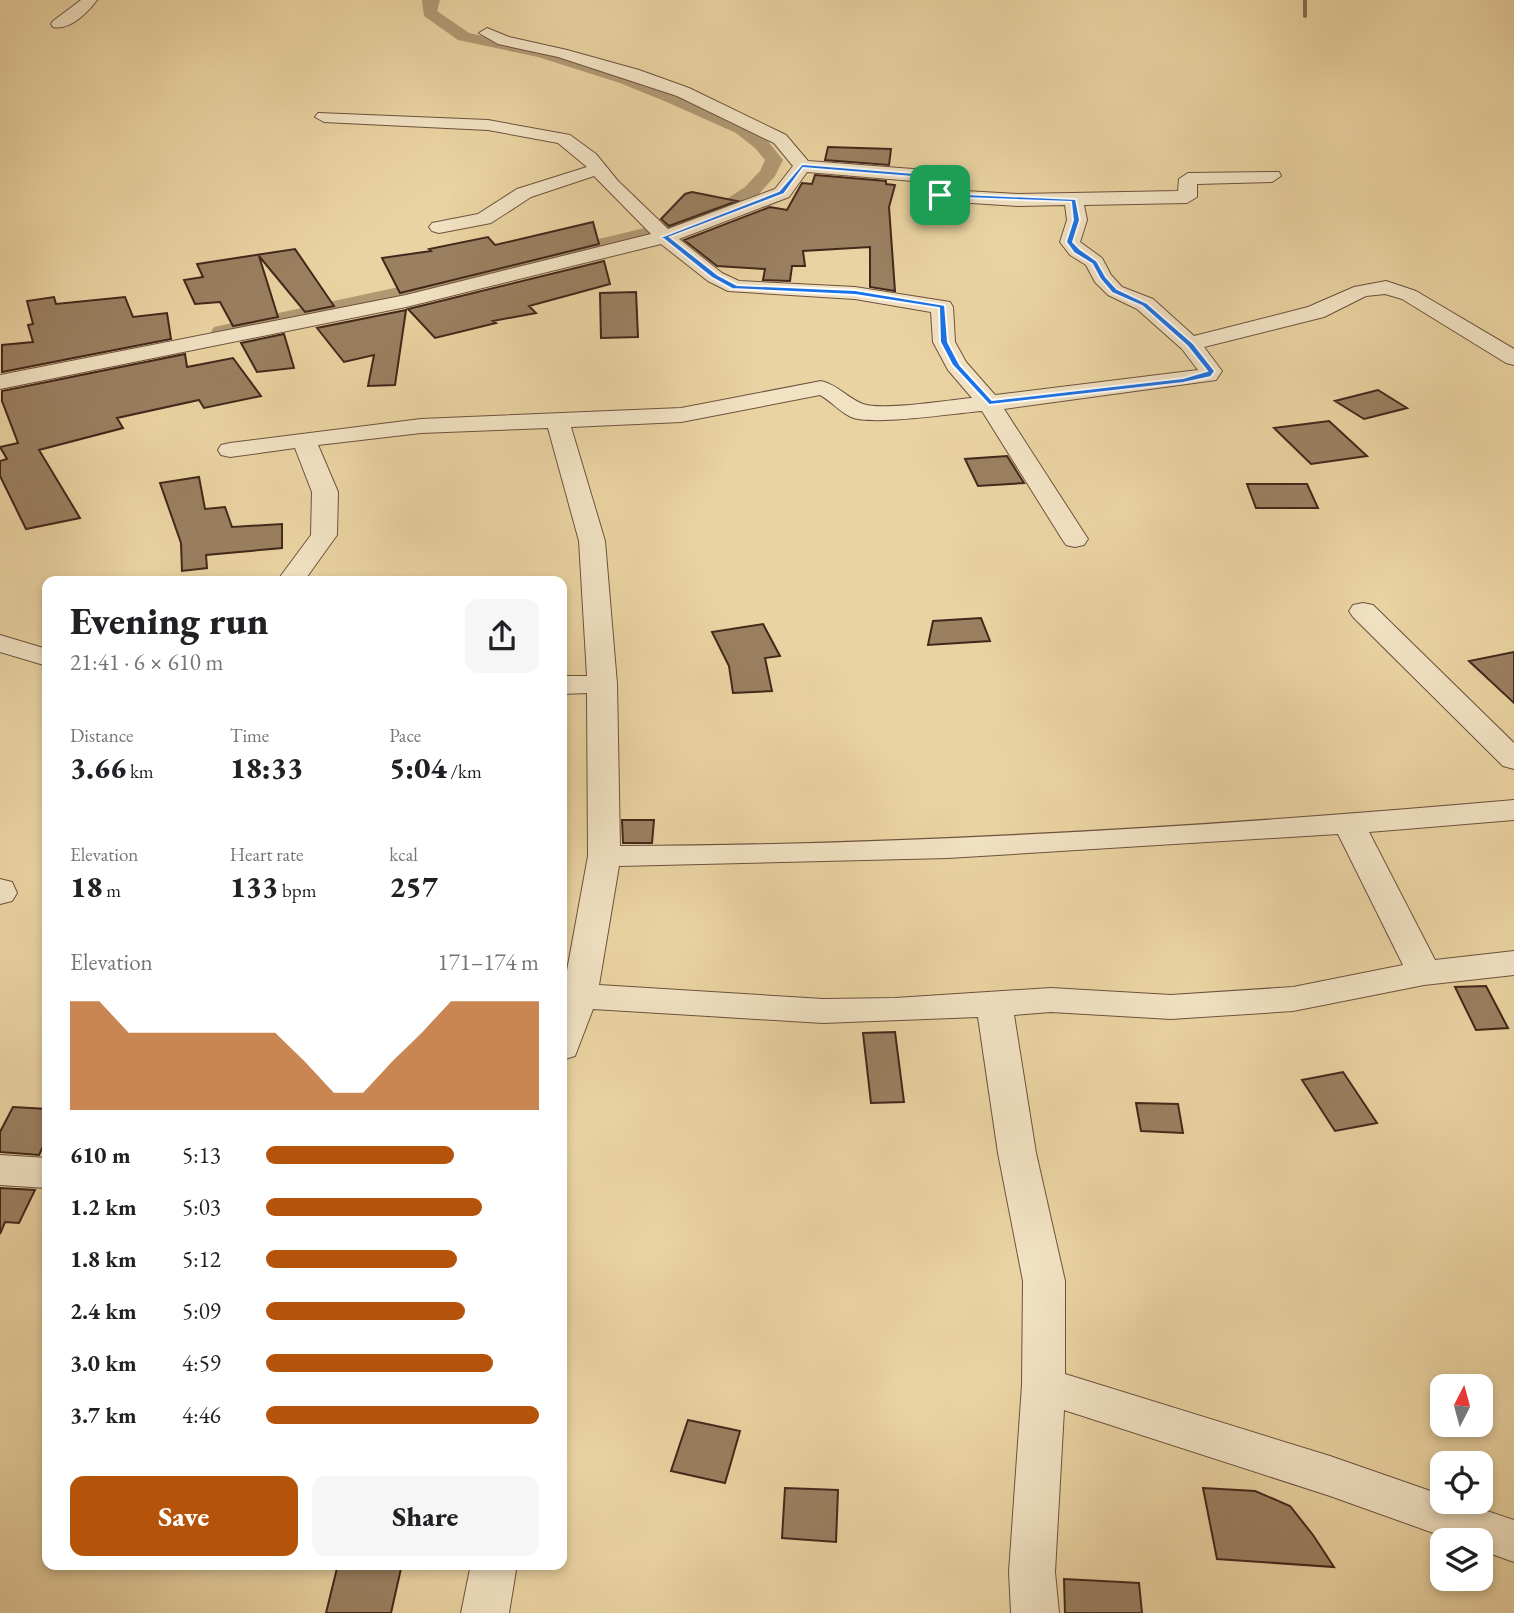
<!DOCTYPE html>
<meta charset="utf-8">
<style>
:root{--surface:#fff;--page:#f6f6f6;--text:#202124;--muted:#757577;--accent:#b45309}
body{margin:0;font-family:"EB Garamond",serif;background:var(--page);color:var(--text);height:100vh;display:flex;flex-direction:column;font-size:26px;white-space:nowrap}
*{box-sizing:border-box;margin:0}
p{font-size:23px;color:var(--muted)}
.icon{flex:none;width:38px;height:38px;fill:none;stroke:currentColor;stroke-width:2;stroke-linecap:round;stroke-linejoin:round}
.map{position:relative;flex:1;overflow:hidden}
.drawer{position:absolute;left:42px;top:576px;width:525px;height:994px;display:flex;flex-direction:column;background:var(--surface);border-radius:14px;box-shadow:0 4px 10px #0003}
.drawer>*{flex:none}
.needle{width:46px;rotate:6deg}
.fabs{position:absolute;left:1430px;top:1374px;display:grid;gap:14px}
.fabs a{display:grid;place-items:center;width:63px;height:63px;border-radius:14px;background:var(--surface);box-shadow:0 4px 10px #0003;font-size:35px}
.pin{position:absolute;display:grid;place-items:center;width:60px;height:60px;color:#fff;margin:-30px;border-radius:14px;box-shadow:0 4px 10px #0006}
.round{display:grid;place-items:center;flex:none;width:74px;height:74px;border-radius:14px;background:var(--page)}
.head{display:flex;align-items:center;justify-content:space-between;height:119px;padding:0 28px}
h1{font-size:38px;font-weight:800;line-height:52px}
.figures{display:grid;grid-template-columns:repeat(3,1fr);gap:10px;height:119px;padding:7px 28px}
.figures div{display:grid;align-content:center}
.figures b{font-size:30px;font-weight:800}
.figures small{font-size:19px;font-weight:400}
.figures p{font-size:19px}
.chart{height:196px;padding:14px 28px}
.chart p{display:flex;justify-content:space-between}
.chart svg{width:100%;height:126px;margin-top:7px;fill:var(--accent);opacity:.7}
.cta{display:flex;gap:14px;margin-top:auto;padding:14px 28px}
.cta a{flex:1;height:80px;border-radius:14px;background:var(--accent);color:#fff;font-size:28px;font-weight:800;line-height:80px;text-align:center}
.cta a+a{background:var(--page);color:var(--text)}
ul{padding:0 28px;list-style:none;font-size:23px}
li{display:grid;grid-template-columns:112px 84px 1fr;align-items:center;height:52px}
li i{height:18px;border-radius:9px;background:var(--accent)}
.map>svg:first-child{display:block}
</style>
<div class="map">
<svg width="1514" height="1613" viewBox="0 0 1514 1613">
<rect width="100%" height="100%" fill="#ead3a2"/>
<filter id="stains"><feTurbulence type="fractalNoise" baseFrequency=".00286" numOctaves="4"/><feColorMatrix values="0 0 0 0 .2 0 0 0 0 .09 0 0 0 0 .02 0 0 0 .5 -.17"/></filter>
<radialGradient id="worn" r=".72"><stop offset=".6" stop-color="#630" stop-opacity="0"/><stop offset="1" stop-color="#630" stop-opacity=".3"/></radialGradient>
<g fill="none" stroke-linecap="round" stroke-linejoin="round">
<path fill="#856b50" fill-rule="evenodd" d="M 1303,0 L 1307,0 L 1307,17 L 1305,18 L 1303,17 Z"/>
<path fill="#b19974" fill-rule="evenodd" d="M 422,0 L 440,0 L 437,11 L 469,33 L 547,50 L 632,75 L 681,95 L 748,125 L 767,140 L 783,160 L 775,176 L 758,195 L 736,210 L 700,226 L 408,297 L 222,339 L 214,337 L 211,332 L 214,327 L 408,285 L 686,218 L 722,202 L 745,187 L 760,171 L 765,160 L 755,148 L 736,133 L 669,103 L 620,83 L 538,57 L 458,40 L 424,16 Z"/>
</g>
<path fill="#9a8061" stroke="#43271b" stroke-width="2" d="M 828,147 L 891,149 L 889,165 L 825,160 Z
M 815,175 L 886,181 L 886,184 L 895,185 L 889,207 L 895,291 L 870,287 L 870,247 L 803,251 L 805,266 L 792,266 L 790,281 L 763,280 L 765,269 L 717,266 L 684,240 L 770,207 L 787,210 L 802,183 L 812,184 Z
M 692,192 L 737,201 L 669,226 L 661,219 L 685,194 Z
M 593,222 L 599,244 L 400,293 L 382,258 L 431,251 L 429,249 L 488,237 L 495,245 Z
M 295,249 L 334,306 L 305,312 L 259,256 L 278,317 L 233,326 L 220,302 L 195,304 L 184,280 L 203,277 L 197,264 Z
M 604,261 L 610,284 L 529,306 L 536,313 L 493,321 L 496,323 L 435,338 L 408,309 Z
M 636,292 L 638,337 L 601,338 L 600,293 Z
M 54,297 L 56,304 L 125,297 L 133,317 L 167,313 L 171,339 L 2,372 L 2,345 L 33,342 L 28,325 L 33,324 L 27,301 Z
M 406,310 L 395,385 L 368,386 L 374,355 L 344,362 L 317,328 Z
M 284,334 L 294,368 L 257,372 L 241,343 Z
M 185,354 L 187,367 L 233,358 L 261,396 L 204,408 L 199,400 L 117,418 L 123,428 L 39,450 L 80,518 L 26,529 L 0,476 L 0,461 L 7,459 L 0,447 L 18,443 L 2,401 L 2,391 Z
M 1378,390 L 1407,408 L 1364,419 L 1335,401 Z
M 1329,421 L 1367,456 L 1311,464 L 1274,428 Z
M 1007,456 L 1024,483 L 978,486 L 965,459 Z
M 199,477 L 205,509 L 225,507 L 232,527 L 282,524 L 282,548 L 206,555 L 207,568 L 182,571 L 181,543 L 160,483 Z
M 1247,484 L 1307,484 L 1318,508 L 1256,508 Z
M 981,618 L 990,641 L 928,645 L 933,621 Z
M 763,624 L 780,656 L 765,658 L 772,691 L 733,693 L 729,666 L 712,632 Z
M 1514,652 L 1514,703 L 1469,661 Z
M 622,820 L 654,820 L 652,843 L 623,843 Z
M 1486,986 L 1508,1028 L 1476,1030 L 1455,987 Z
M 895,1032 L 904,1102 L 871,1103 L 863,1033 Z
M 1343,1072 L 1377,1123 L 1335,1131 L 1302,1080 Z
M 1136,1103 L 1178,1104 L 1183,1133 L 1141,1131 Z
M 13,1107 L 47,1109 L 47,1138 L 39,1155 L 0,1152 L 0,1132 Z
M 0,1188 L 35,1190 L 19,1223 L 5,1222 L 0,1234 Z
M 688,1420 L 740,1431 L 725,1483 L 671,1471 Z
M 785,1488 L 838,1490 L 836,1542 L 782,1538 Z
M 1203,1488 L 1255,1491 L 1290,1506 L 1313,1535 L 1334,1567 L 1217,1559 Z
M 338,1564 L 402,1564 L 391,1613 L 326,1613 Z
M 1064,1579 L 1139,1583 L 1142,1613 L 1065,1613 Z"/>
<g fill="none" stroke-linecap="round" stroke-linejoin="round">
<g stroke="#6d523d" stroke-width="2">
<path id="minor" d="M 81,0 L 97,0 C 88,12 70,31 53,27 L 51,24 L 53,21 Z
M 487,28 L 509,37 L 567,50 L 639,70 L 689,88 L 786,135 L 808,161 L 926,170 L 944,175 L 947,190 L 1019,194 L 1178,191 L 1179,179 L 1188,173 L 1279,172 L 1281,176 L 1272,182 L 1197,184 L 1197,197 L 1187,203 L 1084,205 L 1087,220 L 1080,242 L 1102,258 L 1111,275 L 1122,287 L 1153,299 L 1194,336 L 1308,307 L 1354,287 L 1386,281 L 1416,291 L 1514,349 L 1514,365 L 1506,363 L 1402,299 L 1385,294 L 1366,296 L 1324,317 L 1204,347 L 1222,371 L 1216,380 L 1004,409 L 1088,539 L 1084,545 L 1075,547 L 1066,545 L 1062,539 L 982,411 C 957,413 871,426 851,417 C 840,412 831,401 820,395 L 681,422 L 571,427 L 605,541 L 617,684 L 620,846 C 918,845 1217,826 1514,800 L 1514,820 L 1369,832 L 1435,960 L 1514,951 L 1514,975 L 1424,985 L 1293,1011 L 1171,1019 L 1051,1012 L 1014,1015 L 1036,1153 L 1065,1281 L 1065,1374 L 1330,1456 L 1442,1495 L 1442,1502 L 1460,1502 L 1514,1520 L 1514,1562 L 1480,1550 L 1480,1540 L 1453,1540 L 1330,1496 L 1064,1410 L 1055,1572 L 1059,1613 L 1011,1613 L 1009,1572 L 1022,1385 L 1023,1281 L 998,1153 L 978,1017 L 823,1023 L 593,1009 L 575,1056 L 562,1060 L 562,998 L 588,856 L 587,693 L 562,694 L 562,676 L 587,676 L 579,541 L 548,428 L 421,433 L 318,445 L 338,492 L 337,535 L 304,581 L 277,581 L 311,535 L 312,492 L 295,448 L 230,457 L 221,455 L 218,450 L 221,445 L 230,443 L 421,419 L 681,408 L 821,381 C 840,386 847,398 863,404 C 882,411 949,400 972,398 L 948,370 L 933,342 L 931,312 L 855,299 L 728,291 L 708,281 L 661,244 L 406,307 L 0,389 L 0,375 L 406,295 L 651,234 L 594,176 L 531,197 L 491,223 L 439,233 L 432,231 L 429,227 L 432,223 L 478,214 L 517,189 L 587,167 L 558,143 L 488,130 L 324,122 L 315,117 L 318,113 L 488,120 L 570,135 L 596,154 L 618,181 L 668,229 L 775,189 L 793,166 L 774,143 L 677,96 L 558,57 L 498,44 L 479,33 ZM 807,172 L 925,182 L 928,182 L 930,198 L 940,201 L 1019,206 L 1065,205 L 1067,220 L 1060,242 L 1070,255 L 1086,265 L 1095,282 L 1108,295 L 1137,309 L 1182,349 L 1198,370 L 995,395 L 966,362 L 955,342 L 953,307 L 950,302 L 855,287 L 739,281 L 722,273 L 679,239 L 789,197 ZM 1338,834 L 1403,965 L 1293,987 L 1171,995 L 1051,988 L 895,998 L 823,999 L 599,985 L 619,866 L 948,858 Z
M 1363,603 L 1373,605 L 1514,743 L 1514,769 L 1503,766 L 1353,617 L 1349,611 L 1353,605 Z
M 0,635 L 47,649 L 47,666 L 0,652 Z
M 0,879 L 12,882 L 17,893 L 12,901 L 0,904 Z
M 0,1155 L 47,1158 L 47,1188 L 0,1185 Z
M 471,1564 L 517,1564 L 509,1613 L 461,1613 Z"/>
</g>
<use href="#minor" fill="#f1e2c3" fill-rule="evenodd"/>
</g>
<path fill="#1a73e8" stroke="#fff" stroke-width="2" fill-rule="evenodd" d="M 802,164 L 926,174 L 939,177 L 941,193 L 1076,199 L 1080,220 L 1073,242 L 1080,249 L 1097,261 L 1106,277 L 1117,289 L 1147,303 L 1193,343 L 1215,371 L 1211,377 L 1183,383 L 989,405 L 952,365 L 940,342 L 939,308 L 855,295 L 732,289 L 712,278 L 661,237 L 779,191 ZM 803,168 L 926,178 L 933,180 L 933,194 L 940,197 L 1071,202 L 1073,220 L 1066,242 L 1074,253 L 1092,264 L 1100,279 L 1112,293 L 1142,306 L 1187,346 L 1207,371 L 1183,378 L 992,400 L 960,365 L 948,342 L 945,305 L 855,290 L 737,285 L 718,275 L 670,237 L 784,194 Z"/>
<rect width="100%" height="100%" filter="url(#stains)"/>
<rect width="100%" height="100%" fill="url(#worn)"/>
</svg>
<div class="fabs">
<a><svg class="needle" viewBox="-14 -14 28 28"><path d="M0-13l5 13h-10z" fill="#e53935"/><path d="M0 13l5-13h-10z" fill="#757577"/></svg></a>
<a><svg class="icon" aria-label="locate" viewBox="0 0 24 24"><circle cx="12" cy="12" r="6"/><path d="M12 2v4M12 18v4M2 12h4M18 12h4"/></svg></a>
<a><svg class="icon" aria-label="layers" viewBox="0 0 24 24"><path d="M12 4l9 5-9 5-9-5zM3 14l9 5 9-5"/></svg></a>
</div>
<div class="pin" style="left:940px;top:195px;background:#1e9e55"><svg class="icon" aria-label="arrive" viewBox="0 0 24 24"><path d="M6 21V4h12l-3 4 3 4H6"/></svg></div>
<section class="drawer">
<div class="head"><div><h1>Evening run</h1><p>21:41 · 6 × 610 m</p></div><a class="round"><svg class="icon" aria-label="share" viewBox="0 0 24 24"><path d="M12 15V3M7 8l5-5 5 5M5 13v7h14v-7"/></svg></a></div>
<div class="figures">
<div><p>Distance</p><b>3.66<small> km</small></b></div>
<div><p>Time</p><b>18:33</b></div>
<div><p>Pace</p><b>5:04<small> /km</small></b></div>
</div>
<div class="figures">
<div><p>Elevation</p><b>18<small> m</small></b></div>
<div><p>Heart rate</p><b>133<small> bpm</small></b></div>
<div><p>kcal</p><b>257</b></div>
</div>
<div class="chart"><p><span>Elevation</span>171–174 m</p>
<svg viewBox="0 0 160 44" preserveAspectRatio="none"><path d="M0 44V6L10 6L20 17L30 17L40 17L50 17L60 17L70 17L80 27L90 38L100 38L110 27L120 17L130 6L140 6L150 6L160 6V44z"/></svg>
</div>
<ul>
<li><b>610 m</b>5:13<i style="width:69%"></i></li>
<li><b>1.2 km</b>5:03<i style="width:79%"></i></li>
<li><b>1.8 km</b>5:12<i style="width:70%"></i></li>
<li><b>2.4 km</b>5:09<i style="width:73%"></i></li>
<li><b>3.0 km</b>4:59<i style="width:83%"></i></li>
<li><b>3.7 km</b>4:46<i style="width:100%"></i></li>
</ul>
<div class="cta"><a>Save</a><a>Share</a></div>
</section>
</div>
